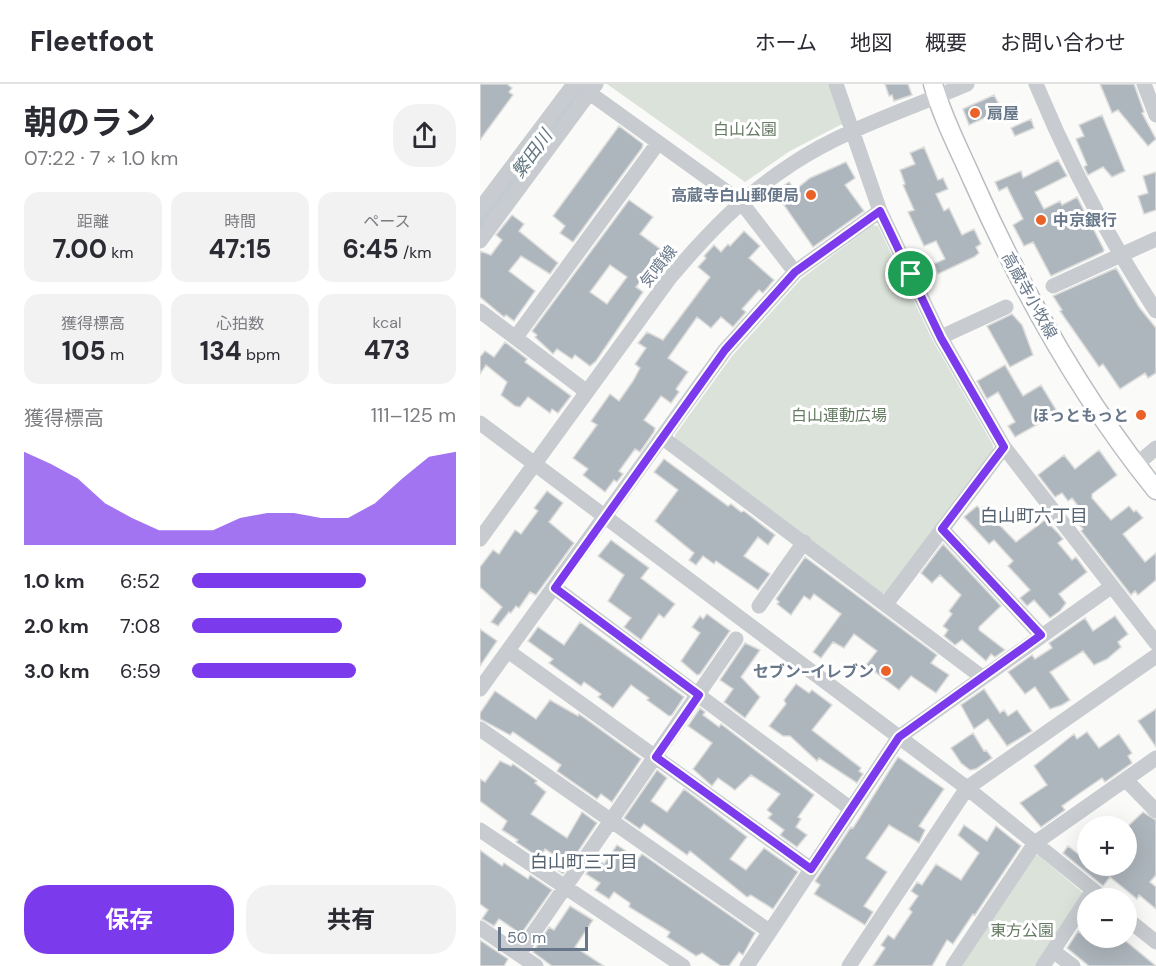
<!DOCTYPE html>
<html lang="ja">
<meta charset="utf-8">
<style>
:root{--surface:#fff;--page:#f2f2f3;--text:#2b2b33;--muted:#7c7c81;--line:#e1e1e2;--accent:#7c3aed}
body{margin:0;font-family:"DM Sans","Noto Sans JP",sans-serif;background:var(--page);color:var(--text);height:100vh;display:flex;flex-direction:column;font-size:22px;white-space:nowrap}
*{box-sizing:border-box;margin:0}
p{font-size:20px;color:var(--muted)}
.icon{flex:none;width:33px;height:33px;fill:none;stroke:currentColor;stroke-width:2;stroke-linecap:round;stroke-linejoin:round}
.map{position:relative;flex:1;overflow:hidden}
.side{display:flex;flex-direction:column;background:var(--surface);width:480px}
.side>*{flex:none}
.controls{position:absolute;left:597px;top:732px;display:grid;gap:12px}
.controls a{display:grid;place-items:center;width:60px;height:60px;border-radius:50%;background:var(--surface);box-shadow:0 6px 24px #0002;font-size:30px}
.scale{position:absolute;left:18px;bottom:15px;width:90px;box-sizing:border-box;padding-left:6px;border:3px solid #68788a;border-top:0;font-size:16px;line-height:21px;white-space:nowrap;color:#68788a;-webkit-text-stroke:4px #fff;paint-order:stroke}
.pin{position:absolute;display:grid;place-items:center;width:51px;height:51px;color:#fff;margin:-26px;border:3px solid #fff;border-radius:50%;box-shadow:0 2px 6px #0007}
.round{display:grid;place-items:center;flex:none;width:63px;height:63px;border-radius:24px;background:var(--page)}
.overview{display:flex;align-items:center;justify-content:space-between;height:102px;padding:0 24px}
h1{font-size:33px;font-weight:700;line-height:45px}
.stats{display:grid;grid-template-columns:repeat(3,1fr);gap:9px;height:102px;padding:6px 24px}
.stats div{display:grid;align-content:center;border-radius:15px;background:var(--page);text-align:center}
.stats b{font-size:26px;font-weight:700}
.stats small{font-size:16px;font-weight:400}
.stats p{font-size:16px}
.chart{height:168px;padding:12px 24px}
.chart p{display:flex;justify-content:space-between}
.chart svg{width:100%;height:108px;margin-top:6px;fill:var(--accent);opacity:.7}
.button{display:flex;gap:12px;margin-top:auto;padding:12px 24px}
.button a{flex:1;height:69px;border-radius:24px;background:var(--accent);color:#fff;font-size:24px;font-weight:700;line-height:69px;text-align:center}
.button a+a{background:var(--page);color:var(--text)}
ul{padding:0 24px;list-style:none;font-size:20px}
li{display:grid;grid-template-columns:96px 72px 1fr;align-items:center;height:45px}
li i{height:15px;border-radius:8px;background:var(--accent)}
header{display:flex;align-items:center;gap:36px;box-sizing:border-box;height:84px;padding:0 30px;background:var(--surface);border-bottom:2px solid var(--line)}
header strong{font-size:28px}
nav{display:flex;gap:33px;margin-inline-start:auto;font-size:21px}
main{display:flex;flex:1;min-height:0}
.map>svg:first-child{display:block}
</style>
<header>
<strong>Fleetfoot</strong>
<nav><a>ホーム</a><a>地図</a><a>概要</a><a>お問い合わせ</a></nav>
</header>
<main>
<section class="side">
<div class="overview"><div><h1>朝のラン</h1><p>07:22 · 7 × 1.0 km</p></div><a class="round"><svg class="icon" aria-label="share" viewBox="0 0 24 24"><path d="M12 15V3M7 8l5-5 5 5M5 13v7h14v-7"/></svg></a></div>
<div class="stats">
<div><p>距離</p><b>7.00<small> km</small></b></div>
<div><p>時間</p><b>47:15</b></div>
<div><p>ペース</p><b>6:45<small> /km</small></b></div>
</div>
<div class="stats">
<div><p>獲得標高</p><b>105<small> m</small></b></div>
<div><p>心拍数</p><b>134<small> bpm</small></b></div>
<div><p>kcal</p><b>473</b></div>
</div>
<div class="chart"><p><span>獲得標高</span>111–125 m</p>
<svg viewBox="0 0 160 44" preserveAspectRatio="none"><path d="M0 44V6L10 11L20 17L30 27L40 33L50 38L60 38L70 38L80 33L90 31L100 31L110 33L120 33L130 27L140 17L150 8L160 6V44z"/></svg>
</div>
<ul>
<li><b>1.0 km</b>6:52<i style="width:66%"></i></li>
<li><b>2.0 km</b>7:08<i style="width:57%"></i></li>
<li><b>3.0 km</b>6:59<i style="width:62%"></i></li>
</ul>
<div class="button"><a>保存</a><a>共有</a></div>
</section>
<div class="map">
<svg width="676" height="882" viewBox="0 0 676 882">
<rect width="100%" height="100%" fill="#fafaf8"/>
<path fill="#dbe2d9" d="M 127,0 L 352,0 L 364,39 L 310,67 L 265,98 Z
M 393,141 L 398,142 L 452,255 L 513,361 L 513,367 L 407,509 L 401,510 L 195,356 L 195,351 L 252,272 L 321,195 Z
M 558,771 L 602,808 L 602,813 L 557,882 L 482,882 L 482,879 L 552,772 Z"/>
<g fill="none" stroke-linecap="round" stroke-linejoin="round">
<path stroke="#c3cbd1" stroke-width="21" d="M 0,141 L 103,0"/>
</g>
<path fill="#aeb6bd" stroke="#dcdcda" stroke-width="1.5" fill-rule="evenodd" d="M 0,0 L 27,0 L 32,4 L 29,8 L 33,11 L 0,56 Z
M 405,0 L 428,0 L 432,11 L 414,17 L 412,11 L 409,12 Z
M 620,0 L 654,0 L 664,28 L 662,29 L 676,55 L 668,62 L 638,26 L 632,29 Z
M 514,11 L 522,26 L 489,41 L 483,25 Z
M 622,31 L 645,87 L 632,93 L 623,83 L 608,91 L 604,83 L 607,81 L 596,55 L 604,52 L 599,41 Z
M 551,35 L 554,44 L 535,52 L 531,44 Z
M 139,42 L 163,60 L 162,64 L 93,158 L 80,149 L 85,142 L 73,132 Z
M 444,63 L 458,96 L 463,94 L 468,105 L 456,110 L 464,127 L 469,124 L 482,151 L 494,145 L 501,160 L 496,163 L 499,169 L 494,173 L 458,190 L 454,180 L 465,175 L 456,157 L 444,162 L 428,128 L 434,126 L 423,101 L 425,100 L 420,86 L 435,80 L 430,69 Z
M 578,76 L 587,92 L 555,108 L 564,125 L 580,117 L 582,121 L 597,113 L 624,166 L 623,168 L 571,192 L 553,158 L 544,162 L 533,141 L 543,135 L 527,103 L 519,107 L 515,98 L 541,87 L 543,94 Z
M 366,78 L 375,94 L 365,101 L 384,127 L 333,163 L 295,108 L 309,98 L 315,106 L 330,94 Z
M 676,88 L 676,126 L 664,130 L 658,112 L 668,109 L 663,92 Z
M 149,116 L 173,133 L 160,150 L 183,167 L 156,203 L 163,208 L 116,277 L 110,282 L 95,271 L 92,275 L 77,265 L 73,270 L 55,253 L 57,251 L 52,247 ZM 130,181 L 147,193 L 127,220 L 110,208 Z
M 32,131 L 44,140 L 39,147 L 78,179 L 70,190 L 41,172 L 29,187 L 55,207 L 34,237 L 26,231 L 24,233 L 0,213 L 0,167 L 11,171 L 22,156 L 16,151 Z
M 264,147 L 280,162 L 269,174 L 294,196 L 283,209 L 279,206 L 262,225 L 266,228 L 253,243 L 241,233 L 231,244 L 217,233 L 188,274 L 208,288 L 196,305 L 199,308 L 191,319 L 181,312 L 164,336 L 175,344 L 174,348 L 160,368 L 155,365 L 139,387 L 143,390 L 137,398 L 134,396 L 125,408 L 103,391 L 108,385 L 93,374 L 117,341 L 111,337 L 130,310 L 139,317 L 153,297 L 160,284 L 155,280 L 166,264 L 158,259 L 167,248 L 183,256 L 230,193 L 218,183 L 226,174 L 224,172 L 234,161 L 241,168 L 248,160 L 250,162 Z
M 636,184 L 659,223 L 676,244 L 676,289 L 668,294 L 665,289 L 640,305 L 623,280 L 619,283 L 580,227 L 582,226 L 573,212 Z
M 532,230 L 542,241 L 553,271 L 530,283 L 507,242 Z
M 25,258 L 47,275 L 45,278 L 91,312 L 78,329 L 72,325 L 70,329 L 48,313 L 40,323 L 35,322 L 21,311 L 27,298 L 6,281 L 0,290 L 0,273 L 5,267 L 14,273 Z
M 525,281 L 543,312 L 561,301 L 578,329 L 535,353 L 528,342 L 535,338 L 518,308 L 507,315 L 497,297 Z
M 619,366 L 637,391 L 612,410 L 612,414 L 631,436 L 649,422 L 654,428 L 656,426 L 663,434 L 643,450 L 665,478 L 676,469 L 676,496 L 658,511 L 655,507 L 651,511 L 601,447 L 603,445 L 598,439 L 605,431 L 592,414 L 588,417 L 582,409 L 575,413 L 558,391 L 584,371 L 595,385 Z
M 184,375 L 248,422 L 251,420 L 261,428 L 264,427 L 295,451 L 288,461 L 278,453 L 264,472 L 290,490 L 278,506 L 236,477 L 234,480 L 223,472 L 216,481 L 209,476 L 214,469 L 175,437 L 198,406 L 174,388 Z
M 67,407 L 83,419 L 69,438 L 94,459 L 56,511 L 50,508 L 39,524 L 36,522 L 31,529 L 29,528 L 18,542 L 11,538 L 22,523 L 0,503 L 0,483 L 13,466 L 19,470 L 35,446 L 41,450 L 58,427 L 54,424 Z
M 497,422 L 500,425 L 502,423 L 536,458 L 565,436 L 578,449 L 583,455 L 578,459 L 592,476 L 596,473 L 607,488 L 579,510 L 586,519 L 580,527 L 570,534 L 554,516 L 547,522 L 540,514 L 550,506 L 528,482 L 533,477 L 514,456 L 509,460 L 484,433 Z
M 131,456 L 169,484 L 161,494 L 195,520 L 184,534 L 179,530 L 161,556 L 144,543 L 151,534 L 128,517 L 144,491 L 118,472 Z
M 463,460 L 521,522 L 499,543 L 499,546 L 525,566 L 515,573 L 511,570 L 506,577 L 482,556 L 475,561 L 464,552 L 468,546 L 463,542 L 472,530 L 469,527 L 481,511 L 460,491 L 452,499 L 441,489 Z
M 325,473 L 457,571 L 451,579 L 469,591 L 456,609 L 431,592 L 419,606 L 386,581 L 397,567 L 374,550 L 364,564 L 353,558 L 341,574 L 333,568 L 361,530 L 334,510 L 330,516 L 324,512 L 311,531 L 297,520 L 299,518 L 296,515 Z
M 227,530 L 250,547 L 220,590 L 217,591 L 201,577 L 220,549 L 212,543 L 220,532 L 223,535 Z
M 635,532 L 648,550 L 638,558 L 641,563 L 627,575 L 614,581 L 603,567 L 570,588 L 590,616 L 582,621 L 570,625 L 555,603 L 545,610 L 528,588 L 552,571 L 555,575 L 572,564 L 569,559 L 605,534 L 613,547 Z
M 100,538 L 204,613 L 192,631 L 189,632 L 167,616 L 169,614 L 151,601 L 133,624 L 118,613 L 121,610 L 104,598 L 101,602 L 69,579 L 73,575 L 48,557 L 58,543 L 84,561 Z
M 0,545 L 17,557 L 0,582 Z
M 265,559 L 280,566 L 261,593 L 280,613 L 265,634 L 244,618 L 253,605 L 240,596 Z
M 316,600 L 329,609 L 332,606 L 352,621 L 332,646 L 381,684 L 379,687 L 383,690 L 377,699 L 339,674 L 337,677 L 310,652 L 303,652 L 289,642 L 306,620 L 304,616 Z
M 504,605 L 520,629 L 524,626 L 528,632 L 537,626 L 552,647 L 527,662 L 508,635 L 494,645 L 481,621 Z
M 15,607 L 56,635 L 70,616 L 98,632 L 99,630 L 161,675 L 132,718 L 121,710 L 117,715 L 77,687 L 81,681 L 33,648 L 30,651 L 0,635 L 0,629 Z
M 220,624 L 225,628 L 223,631 L 239,643 L 241,640 L 334,711 L 318,733 L 321,735 L 316,743 L 327,751 L 317,763 L 300,751 L 304,746 L 288,734 L 292,730 L 287,726 L 300,710 L 271,691 L 255,706 L 238,694 L 232,702 L 213,685 L 232,659 L 208,642 Z
M 676,625 L 676,663 L 658,637 Z
M 607,648 L 619,664 L 639,650 L 652,669 L 648,672 L 652,679 L 625,698 L 622,694 L 600,709 L 582,722 L 585,726 L 561,743 L 540,719 L 567,701 L 554,682 L 594,650 L 597,655 Z
M 493,649 L 504,667 L 506,666 L 512,674 L 496,685 L 490,686 L 481,679 L 471,664 Z
M 418,673 L 464,705 L 439,742 L 445,746 L 439,759 L 409,741 L 386,774 L 407,788 L 384,822 L 393,828 L 385,841 L 334,810 L 340,801 L 335,797 L 371,743 L 373,744 Z
M 20,677 L 31,682 L 33,680 L 57,697 L 55,699 L 66,708 L 51,730 L 87,754 L 102,728 L 117,739 L 83,790 L 76,785 L 82,776 L 65,765 L 60,774 L 36,758 L 38,756 L 22,746 L 27,737 L 0,717 L 0,695 L 5,698 Z
M 177,686 L 187,694 L 171,717 L 187,728 L 204,705 L 267,753 L 250,775 L 266,786 L 284,764 L 318,788 L 293,825 L 271,811 L 267,813 L 210,767 L 207,771 L 164,740 L 160,745 L 144,734 Z
M 663,728 L 676,736 L 676,791 L 670,798 L 676,803 L 676,825 L 659,811 L 657,815 L 630,793 L 623,802 L 583,769 L 588,762 L 602,773 L 608,766 L 608,782 L 613,782 L 622,788 L 628,782 L 646,782 L 646,744 Z
M 484,741 L 507,757 L 516,742 L 541,762 L 495,831 L 493,830 L 473,860 L 467,856 L 452,882 L 393,882 L 405,864 L 401,861 L 408,851 L 414,855 L 432,828 L 429,825 L 438,812 L 431,807 L 437,798 L 442,801 L 456,780 L 481,796 L 499,769 L 478,751 Z
M 137,761 L 158,775 L 162,770 L 275,849 L 263,871 L 259,868 L 249,882 L 241,882 L 222,869 L 216,872 L 187,853 L 190,848 L 149,823 L 150,819 L 134,808 L 129,815 L 115,806 L 120,799 L 106,790 L 116,775 L 124,780 Z
M 0,766 L 22,782 L 24,779 L 48,795 L 50,791 L 72,806 L 41,850 L 19,835 L 14,842 L 2,835 L 8,826 L 0,820 Z
M 90,822 L 113,836 L 95,863 L 124,882 L 72,882 L 53,868 L 69,843 L 74,846 Z
M 598,847 L 606,854 L 642,854 L 676,882 L 609,882 L 587,864 Z
M 0,856 L 28,875 L 24,882 L 0,882 Z"/>
<g fill="none" stroke-linecap="round" stroke-linejoin="round">
<g stroke="#b9bdc2" stroke-width="21">
<path id="major" d="M 453,0 C 462,33 479,65 493,97 C 542,207 600,312 676,406"/>
</g>
<path stroke="#c8cbcf" stroke-width="15" d="M 97,0 L 261,118 L 315,188
M 356,0 L 400,127 L 461,254 L 524,363 L 676,559
M 556,0 C 590,82 627,153 676,227
M 664,0 L 676,31
M 0,125 L 94,0
M 0,157 L 116,0
M 573,202 L 676,155
M 0,227 L 107,308
M 36,253 L 178,59
M 461,253 L 526,223
M 0,339 L 487,704 L 623,814
M 183,354 L 502,593
M 656,381 L 676,364
M 462,445 L 561,551
M 0,455 L 189,195 C 226,151 264,111 312,80 C 365,45 429,25 487,0
M 75,504 L 371,725
M 406,520 L 524,363
M 279,522 L 324,458
M 28,567 L 331,785
M 0,605 L 245,266 L 315,188 L 400,127
M 0,645 L 289,847
M 646,696 L 676,727
M 0,746 L 203,882
M 646,834 L 676,858
M 0,844 L 56,882
M 573,867 L 593,882
M 39,870 L 256,555
M 267,882 L 419,653 L 631,503
M 369,882 L 487,704 L 676,572
M 473,882 L 555,759 L 676,674
M 563,882 L 613,806"/>
<use href="#major" stroke="#fff" stroke-width="18"/>
</g>
<g fill="none" stroke-linecap="round" stroke-linejoin="round">
<g stroke="#fff" stroke-width="12">
<path id="route" d="M 400,127 L 461,254 L 524,363 L 462,445 L 561,551 L 419,653 L 331,785 L 176,673 L 219,611 L 75,504 L 245,266 L 315,188 Z"/>
</g>
<use href="#route" stroke="#7c3aed" stroke-width="8"/>
</g>
<g fill="#ea6228" stroke="#fff" stroke-width="2">
<circle cx="495" cy="29" r="6"/>
<circle cx="331" cy="111" r="6"/>
<circle cx="561" cy="136" r="6"/>
<circle cx="661" cy="331" r="6"/>
<circle cx="406" cy="587" r="6"/>
</g>
<g text-anchor="middle" stroke-width="6" stroke-linejoin="round" paint-order="stroke">
<g font-size="16" font-weight="bold" fill="#68788a" stroke="#fff" text-anchor="end">
<text x="507" y="35" text-anchor="start">扇屋</text>
<text x="319" y="117">高蔵寺白山郵便局</text>
<text x="573" y="142" text-anchor="start">中京銀行</text>
<text x="649" y="337">ほっともっと</text>
<text x="394" y="593">セブン-イレブン</text>
</g>
<g font-size="16" fill="#667b63" stroke="#fff">
<text x="265" y="51">白山公園</text>
<text x="359" y="337">白山運動広場</text>
<text x="542" y="852">東方公園</text>
</g>
<g font-size="16" fill="#68788a" stroke="#fff">
<text transform="translate(178 182) rotate(-52)" y="6">気噴線</text>
<text transform="translate(550 211) rotate(61)" y="6">高蔵寺小牧線</text>
</g>
<g font-size="18" font-style="italic" fill="#647984" stroke="#fff">
<text transform="translate(52 70) rotate(-54)" y="6">繁田川</text>
</g>
<g font-size="18" fill="#56626f" stroke="#fff">
<text x="554" y="438">白山町六丁目</text>
<text x="104" y="784">白山町三丁目</text>
</g>
</g>
</svg>
<div class="controls">
<a>+</a>
<a>−</a>
</div>
<div class="scale">50 m</div>
<div class="pin" style="left:431px;top:190px;background:#1e9e55"><svg class="icon" aria-label="arrive" viewBox="0 0 24 24"><path d="M6 21V4h12l-3 4 3 4H6"/></svg></div>
</div>
</main>
